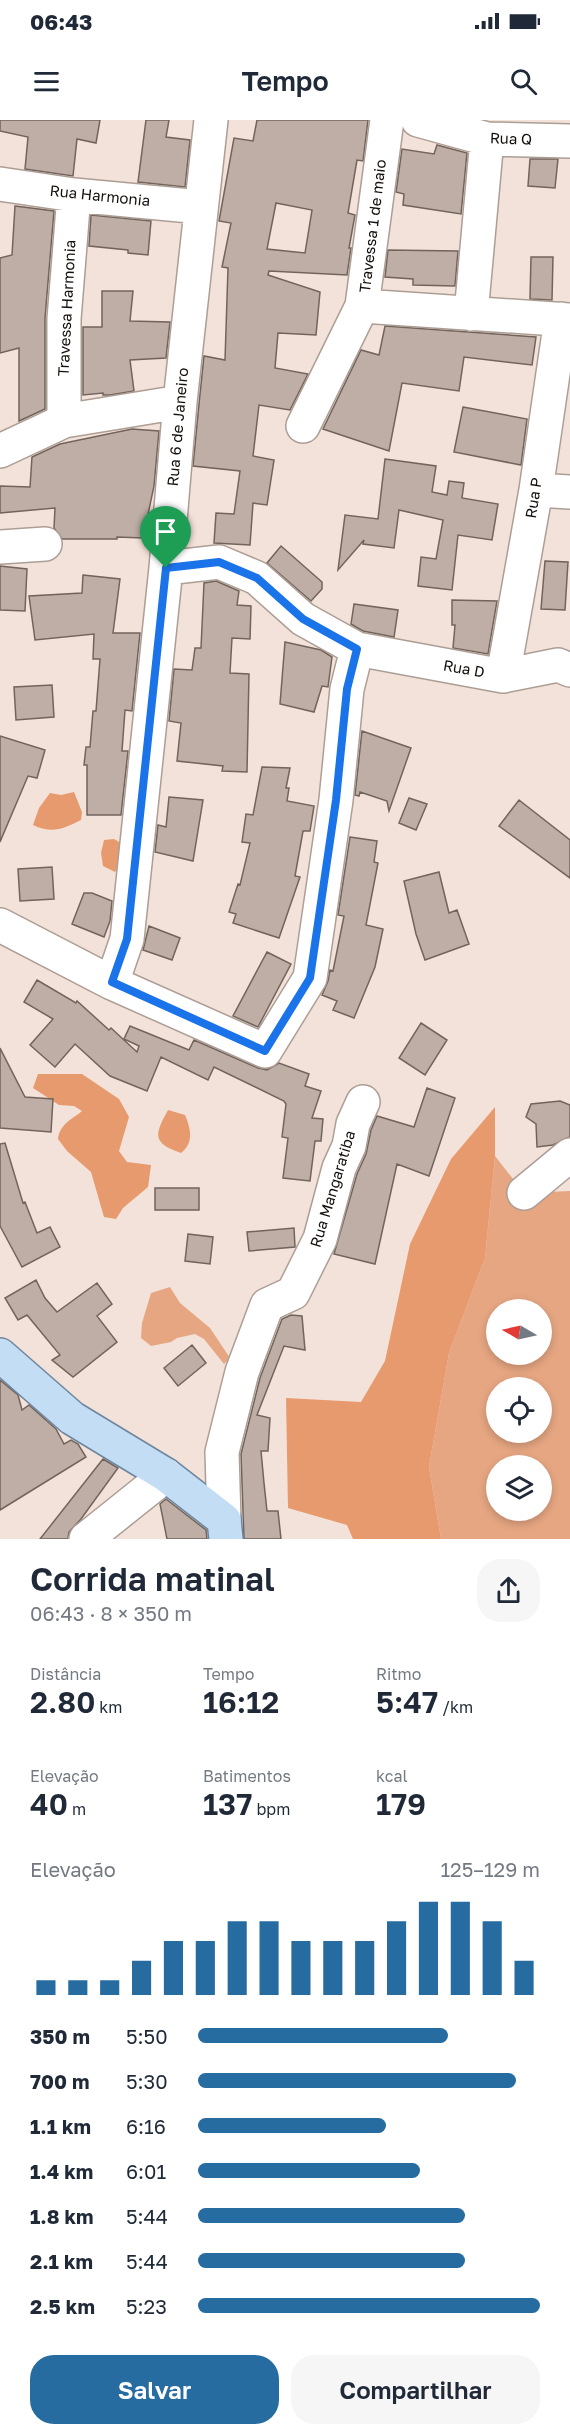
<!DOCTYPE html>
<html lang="pt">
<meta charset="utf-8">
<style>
:root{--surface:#fff;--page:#f6f6f7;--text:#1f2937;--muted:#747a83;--accent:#276ca1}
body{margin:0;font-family:"Golos Text",sans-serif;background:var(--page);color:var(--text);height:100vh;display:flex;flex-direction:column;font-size:22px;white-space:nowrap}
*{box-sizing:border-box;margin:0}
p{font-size:20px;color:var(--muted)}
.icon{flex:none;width:33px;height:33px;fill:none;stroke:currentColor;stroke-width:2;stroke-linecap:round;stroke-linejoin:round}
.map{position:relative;height:1419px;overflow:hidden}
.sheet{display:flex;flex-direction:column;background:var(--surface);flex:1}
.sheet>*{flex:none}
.needle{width:39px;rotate:279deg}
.tools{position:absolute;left:486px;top:1179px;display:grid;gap:12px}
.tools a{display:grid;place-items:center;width:66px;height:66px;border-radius:50%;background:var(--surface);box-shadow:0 3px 9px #0003;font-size:30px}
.pin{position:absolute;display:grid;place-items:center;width:51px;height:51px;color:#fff;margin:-62px -26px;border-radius:50% 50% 50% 0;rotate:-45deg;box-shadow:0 0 6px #0007}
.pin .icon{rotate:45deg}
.round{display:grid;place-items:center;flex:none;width:63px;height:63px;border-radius:24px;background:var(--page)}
.head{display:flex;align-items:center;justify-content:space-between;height:102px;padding:0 30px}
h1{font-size:33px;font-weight:600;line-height:45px}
.stats{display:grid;grid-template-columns:repeat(3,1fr);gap:9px;height:102px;padding:6px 30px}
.stats div{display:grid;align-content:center}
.stats b{font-size:30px;font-weight:600}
.stats small{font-size:16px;font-weight:400}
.stats p{font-size:16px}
.chart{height:168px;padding:12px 30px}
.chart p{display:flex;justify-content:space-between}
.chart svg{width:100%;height:108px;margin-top:6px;stroke:var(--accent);stroke-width:6}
.primary-button{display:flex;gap:12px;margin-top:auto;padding:12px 30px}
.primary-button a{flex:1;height:69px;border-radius:24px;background:var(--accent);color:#fff;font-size:24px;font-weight:600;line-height:69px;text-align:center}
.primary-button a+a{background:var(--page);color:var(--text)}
ul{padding:0 30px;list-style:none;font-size:20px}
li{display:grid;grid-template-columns:96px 72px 1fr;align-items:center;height:45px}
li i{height:15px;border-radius:8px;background:var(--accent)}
.status{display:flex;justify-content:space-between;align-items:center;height:42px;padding:0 30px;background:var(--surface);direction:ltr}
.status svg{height:16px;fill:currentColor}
header{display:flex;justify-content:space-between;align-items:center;height:78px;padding:0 30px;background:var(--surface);font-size:27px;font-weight:600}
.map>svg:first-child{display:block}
</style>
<div class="status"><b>06:43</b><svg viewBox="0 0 49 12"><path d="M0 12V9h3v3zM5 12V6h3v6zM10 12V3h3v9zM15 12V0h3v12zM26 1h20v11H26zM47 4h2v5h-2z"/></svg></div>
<header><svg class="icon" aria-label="menu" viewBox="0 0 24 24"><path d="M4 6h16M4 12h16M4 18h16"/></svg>Tempo<svg class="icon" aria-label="search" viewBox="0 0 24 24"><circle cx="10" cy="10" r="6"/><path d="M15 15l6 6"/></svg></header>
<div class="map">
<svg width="570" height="1419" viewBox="0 0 570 1419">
<rect width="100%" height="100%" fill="#f3e2d9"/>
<path fill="#e6a682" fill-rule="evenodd" d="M 495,1036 L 524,1073 L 570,1071 L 570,1419 L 441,1419 L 429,1347 L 449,1233 L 485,1138 ZM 496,1190 L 542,1190 L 542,1234 L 496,1234 ZM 496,1268 L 542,1268 L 542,1312 L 496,1312 ZM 496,1346 L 542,1346 L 542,1390 L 496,1390 Z
M 170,1167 L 180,1183 L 210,1208 L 230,1238 L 224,1244 L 204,1219 L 195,1214 L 177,1218 L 171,1222 L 151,1226 L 141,1218 L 142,1203 L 151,1173 Z"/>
<path fill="#e79a6e" d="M 74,672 L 82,692 L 81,700 C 63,709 52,714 33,705 L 39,688 L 50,673 L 61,675 Z
M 114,719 L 126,726 L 123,741 L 115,752 L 103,746 L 101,733 L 104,720 Z
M 38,954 L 82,954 L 119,979 L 129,997 L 119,1031 L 127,1042 L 151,1045 L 148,1067 L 123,1088 L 116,1099 L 104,1097 L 91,1052 L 67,1031 L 58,1019 C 60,1004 71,1000 82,991 L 74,986 L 59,985 L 33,968 Z
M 495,987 L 495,1036 L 485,1138 L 449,1233 L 429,1347 L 441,1419 L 353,1419 L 347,1405 L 288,1388 L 286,1278 L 361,1282 L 385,1241 L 410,1124 L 451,1039 Z
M 168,990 L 185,995 C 191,1009 194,1023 181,1033 C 151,1023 155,1014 168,990 Z"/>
<path fill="#beaea5" stroke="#72645c" stroke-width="1.5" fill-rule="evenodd" d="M 0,0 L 100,0 L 96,23 L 77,19 L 73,56 L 25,49 L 28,17 L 0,11 Z
M 146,0 L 169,0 L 166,17 L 190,20 L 185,67 L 138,62 Z
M 257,0 L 368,0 L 363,41 L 357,40 L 348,93 L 355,95 L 349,128 L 351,128 L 347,155 L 269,151 L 268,155 L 320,172 L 316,215 L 278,213 L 275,248 L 308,254 L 290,290 L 259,285 L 253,336 L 274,340 L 267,385 L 253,383 L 250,425 L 214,423 L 216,393 L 234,394 L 240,351 L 193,346 L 199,284 L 204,236 L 225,240 L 228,148 L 222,147 L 231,103 L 219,101 L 234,18 L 253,21 ZM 276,83 L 312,90 L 305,133 L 267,129 Z
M 437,25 L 467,33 L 461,94 L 403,85 L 404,74 L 396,72 L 402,29 L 434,34 Z
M 530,39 L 558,39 L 555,68 L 528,66 Z
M 15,86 L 54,91 L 45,198 L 45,289 L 19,301 L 19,228 L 0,233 L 0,138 L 12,135 Z
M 91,95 L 151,101 L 148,135 L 128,133 L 128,130 L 89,126 Z
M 388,130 L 458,131 L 455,166 L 413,165 L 413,159 L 385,157 Z
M 531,137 L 553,137 L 552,180 L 530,179 Z
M 102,171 L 133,171 L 130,201 L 170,202 L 166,238 L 130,240 L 134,271 L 110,275 L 103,275 L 103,273 L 83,275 L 83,207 L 102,207 Z
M 385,206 L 536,217 L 532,245 L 464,237 L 459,271 L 402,263 L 389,331 L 323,309 L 361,230 L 379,235 Z
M 463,287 L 527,299 L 521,345 L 454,332 Z
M 132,309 L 159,311 L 154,366 L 143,418 L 117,417 L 117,419 L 62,419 L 54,408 L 55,388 L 0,393 L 0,366 L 30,367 L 32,337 L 60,324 Z
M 385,339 L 436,346 L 432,372 L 447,375 L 449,361 L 464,363 L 462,378 L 498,384 L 492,420 L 458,415 L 452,470 L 418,466 L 421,437 L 436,439 L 443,400 L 399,390 L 394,428 L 363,424 L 364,420 L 338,450 L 345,395 L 378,399 Z
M 281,426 L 322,462 L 322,469 L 311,481 L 267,443 Z
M 545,441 L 568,442 L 565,490 L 541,489 Z
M 0,446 L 27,449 L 25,491 L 0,490 Z
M 83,455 L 120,459 L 113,513 L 140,513 L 132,591 L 125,590 L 122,631 L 128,631 L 121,695 L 87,695 L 87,645 L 84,645 L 86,627 L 90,627 L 93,591 L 96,591 L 100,539 L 93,539 L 94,514 L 35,520 L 29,476 L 82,473 Z
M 216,461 L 239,471 L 237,485 L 251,486 L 250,519 L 232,518 L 230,553 L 249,554 L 247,652 L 222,651 L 223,646 L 177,641 L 181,603 L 169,601 L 174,549 L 192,550 L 195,528 L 201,528 L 204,463 Z
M 452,480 L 497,481 L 488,534 L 453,528 L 455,505 L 452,505 Z
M 354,484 L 398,490 L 394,517 L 363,511 L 351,504 Z
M 285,522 L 321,530 L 332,537 L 328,567 L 322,566 L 314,592 L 280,584 Z
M 52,565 L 54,597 L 16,600 L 14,567 Z
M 362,611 L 411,628 L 389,691 L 387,681 L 360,672 L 359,676 L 355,675 Z
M 0,616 L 45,630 L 37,658 L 28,656 L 0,722 Z
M 262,647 L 290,648 L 286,668 L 289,668 L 287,681 L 314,686 L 310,711 L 303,711 L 295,756 L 300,757 L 279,818 L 233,803 L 236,794 L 229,792 L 238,764 L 240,765 L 250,723 L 242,722 L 246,694 L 253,695 Z
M 169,677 L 203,680 L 193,741 L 155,732 L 158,705 L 166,707 Z
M 409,678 L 427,684 L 416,710 L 399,703 Z
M 519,680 L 570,720 L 570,758 L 499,706 Z
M 350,717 L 377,721 L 374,742 L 378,743 L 366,805 L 383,809 L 375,847 L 354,898 L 333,890 L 337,881 L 322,875 L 328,861 L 330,850 L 333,851 L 344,796 L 338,795 Z
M 52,747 L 54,779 L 20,781 L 18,749 Z
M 439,752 L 449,793 L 457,790 L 469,824 L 425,840 L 416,814 L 404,761 Z
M 84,773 L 92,773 L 112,781 L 110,801 L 104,817 L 72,804 Z
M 149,806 L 180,818 L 172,840 L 143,830 Z
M 267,832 L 291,844 L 258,907 L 233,896 Z
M 37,860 L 76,883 L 77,881 L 109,910 L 111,908 L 137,932 L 139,926 L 124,919 L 130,906 L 189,930 L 194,920 L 258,948 L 267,950 L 279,943 L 309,954 L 305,966 L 321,971 L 312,998 L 323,999 L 321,1021 L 315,1021 L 310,1061 L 283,1058 L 288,1018 L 282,1017 L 286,984 L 284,981 L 214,947 L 208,960 L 161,937 L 147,971 L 110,956 L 75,924 L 55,947 L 30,925 L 53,899 L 24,882 Z
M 421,903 L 447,920 L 425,955 L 399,938 Z
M 0,928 L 25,977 L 53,979 L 51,1012 L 0,1008 Z
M 427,968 L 455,978 L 429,1056 L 397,1044 L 375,1144 L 334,1134 L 357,1054 L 366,1034 L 371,1010 L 377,996 L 414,1007 Z
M 560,981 L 570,985 L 570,1017 L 553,1025 L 537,1027 L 536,1004 L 526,997 L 531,984 Z
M 5,1023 L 23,1083 L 25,1082 L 37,1113 L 50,1107 L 60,1127 L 22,1147 L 0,1106 L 0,1024 Z
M 155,1068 L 199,1068 L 199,1090 L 155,1090 Z
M 294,1108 L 295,1127 L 249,1131 L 247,1112 Z
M 188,1114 L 213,1117 L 210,1144 L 185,1141 Z
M 36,1160 L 45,1178 L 57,1192 L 97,1163 L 112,1184 L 97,1196 L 117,1222 L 73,1257 L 52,1240 L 60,1235 L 27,1195 L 18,1200 L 5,1178 Z
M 291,1195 L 302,1196 L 305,1230 L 284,1226 L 257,1295 L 270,1298 L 268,1331 L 261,1331 L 264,1363 L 267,1391 L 278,1391 L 281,1419 L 244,1419 L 241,1334 L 260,1258 L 282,1199 Z
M 192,1225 L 206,1243 L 178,1266 L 164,1248 Z
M 0,1260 L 18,1275 L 22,1290 L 29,1285 L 56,1309 L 64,1324 L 71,1320 L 78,1324 L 86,1337 L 0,1390 Z
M 103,1339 L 118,1348 L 81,1399 L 69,1412 L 68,1419 L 40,1419 Z
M 166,1379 L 206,1410 L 207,1419 L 167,1419 L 160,1384 Z"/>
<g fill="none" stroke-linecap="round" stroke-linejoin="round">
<g stroke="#ad9e95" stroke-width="36">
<path id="minor" d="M 418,0 L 487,19 L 570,21
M 0,64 L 74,75 L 201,87
M 362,186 L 570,200
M 471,194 L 487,19
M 64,301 L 64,199 L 74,75
M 303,306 L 362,186 L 387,0
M 0,331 L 64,301 L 180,282
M 536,370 L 570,372
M 0,427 L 45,424
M 166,448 L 219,442 L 257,458 L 303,499 L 357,529 L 503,556 L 558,545 L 570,550
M 503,556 L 536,370 L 561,199
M 0,805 L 112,863 L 265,931 L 310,858 L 336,680 L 347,569 L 357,529
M 112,863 L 127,819 L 166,448 L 180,282 L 211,0
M 524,1073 L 570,1035
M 224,1400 L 222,1332 L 242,1252 L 267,1185 L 293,1173 L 320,1119 L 339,1048 L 349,1026 L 353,1004 L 363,982
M 86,1419 L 166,1355"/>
</g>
<g stroke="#6c869e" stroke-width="36">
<path id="major" d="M 0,1235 L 72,1298 L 166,1355 L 224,1400 L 226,1419"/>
</g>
<use href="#minor" stroke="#fff" stroke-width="33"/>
<use href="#major" stroke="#c3ddf4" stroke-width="33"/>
</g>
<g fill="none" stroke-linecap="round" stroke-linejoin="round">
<g stroke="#fff" stroke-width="12">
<path id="route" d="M 219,442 L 257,458 L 303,499 L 357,529 L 347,569 L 336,680 L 310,858 L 265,931 L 112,862 L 127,819 L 166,448 Z"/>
</g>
<use href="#route" stroke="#1a73e8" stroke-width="8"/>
</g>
<g text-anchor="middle" stroke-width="6" stroke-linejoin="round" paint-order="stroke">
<g font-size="15" fill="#150f0c" stroke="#fff">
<text transform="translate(511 19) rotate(2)" y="5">Rua Q</text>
<text transform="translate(100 76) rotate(6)" y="5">Rua Harmonia</text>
<text transform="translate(373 106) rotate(-83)" y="5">Travessa 1 de maio</text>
<text transform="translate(67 188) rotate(-87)" y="5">Travessa Harmonia</text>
<text transform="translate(178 307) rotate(-85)" y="5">Rua 6 de Janeiro</text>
<text transform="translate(534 378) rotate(-81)" y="5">Rua P</text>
<text transform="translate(464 549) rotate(10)" y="5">Rua D</text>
<text transform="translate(333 1069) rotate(-73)" y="5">Rua Mangaratiba</text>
</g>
</g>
</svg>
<div class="tools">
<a><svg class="needle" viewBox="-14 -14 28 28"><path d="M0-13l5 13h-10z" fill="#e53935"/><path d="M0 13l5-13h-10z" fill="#747a83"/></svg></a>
<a><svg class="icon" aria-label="locate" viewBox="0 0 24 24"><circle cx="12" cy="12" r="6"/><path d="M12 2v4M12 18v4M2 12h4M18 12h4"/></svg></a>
<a><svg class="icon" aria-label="layers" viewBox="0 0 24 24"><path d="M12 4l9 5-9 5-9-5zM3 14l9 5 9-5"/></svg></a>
</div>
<div class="pin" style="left:166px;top:448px;background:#1e9e55"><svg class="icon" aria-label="arrive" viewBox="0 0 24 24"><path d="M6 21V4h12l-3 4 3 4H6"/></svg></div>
</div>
<section class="sheet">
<div class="head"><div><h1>Corrida matinal</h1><p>06:43 · 8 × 350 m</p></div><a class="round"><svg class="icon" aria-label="share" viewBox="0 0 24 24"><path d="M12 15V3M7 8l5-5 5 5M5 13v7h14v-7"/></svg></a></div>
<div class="stats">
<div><p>Distância</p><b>2.80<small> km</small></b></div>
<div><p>Tempo</p><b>16:12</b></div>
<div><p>Ritmo</p><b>5:47<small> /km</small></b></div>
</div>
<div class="stats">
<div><p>Elevação</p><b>40<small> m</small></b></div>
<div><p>Batimentos</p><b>137<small> bpm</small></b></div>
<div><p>kcal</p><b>179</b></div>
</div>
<div class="chart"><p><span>Elevação</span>125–129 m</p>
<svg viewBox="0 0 160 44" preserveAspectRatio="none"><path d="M5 44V38M15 44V38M25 44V38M35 44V30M45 44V22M55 44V22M65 44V14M75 44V14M85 44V22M95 44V22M105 44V22M115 44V14M125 44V6M135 44V6M145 44V14M155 44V30"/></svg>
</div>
<ul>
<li><b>350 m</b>5:50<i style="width:73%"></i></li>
<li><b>700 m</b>5:30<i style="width:93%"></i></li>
<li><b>1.1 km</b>6:16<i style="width:55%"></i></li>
<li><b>1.4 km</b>6:01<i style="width:65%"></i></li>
<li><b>1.8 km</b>5:44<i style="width:78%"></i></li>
<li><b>2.1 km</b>5:44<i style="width:78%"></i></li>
<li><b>2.5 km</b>5:23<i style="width:100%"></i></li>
</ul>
<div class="primary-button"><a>Salvar</a><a>Compartilhar</a></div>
</section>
